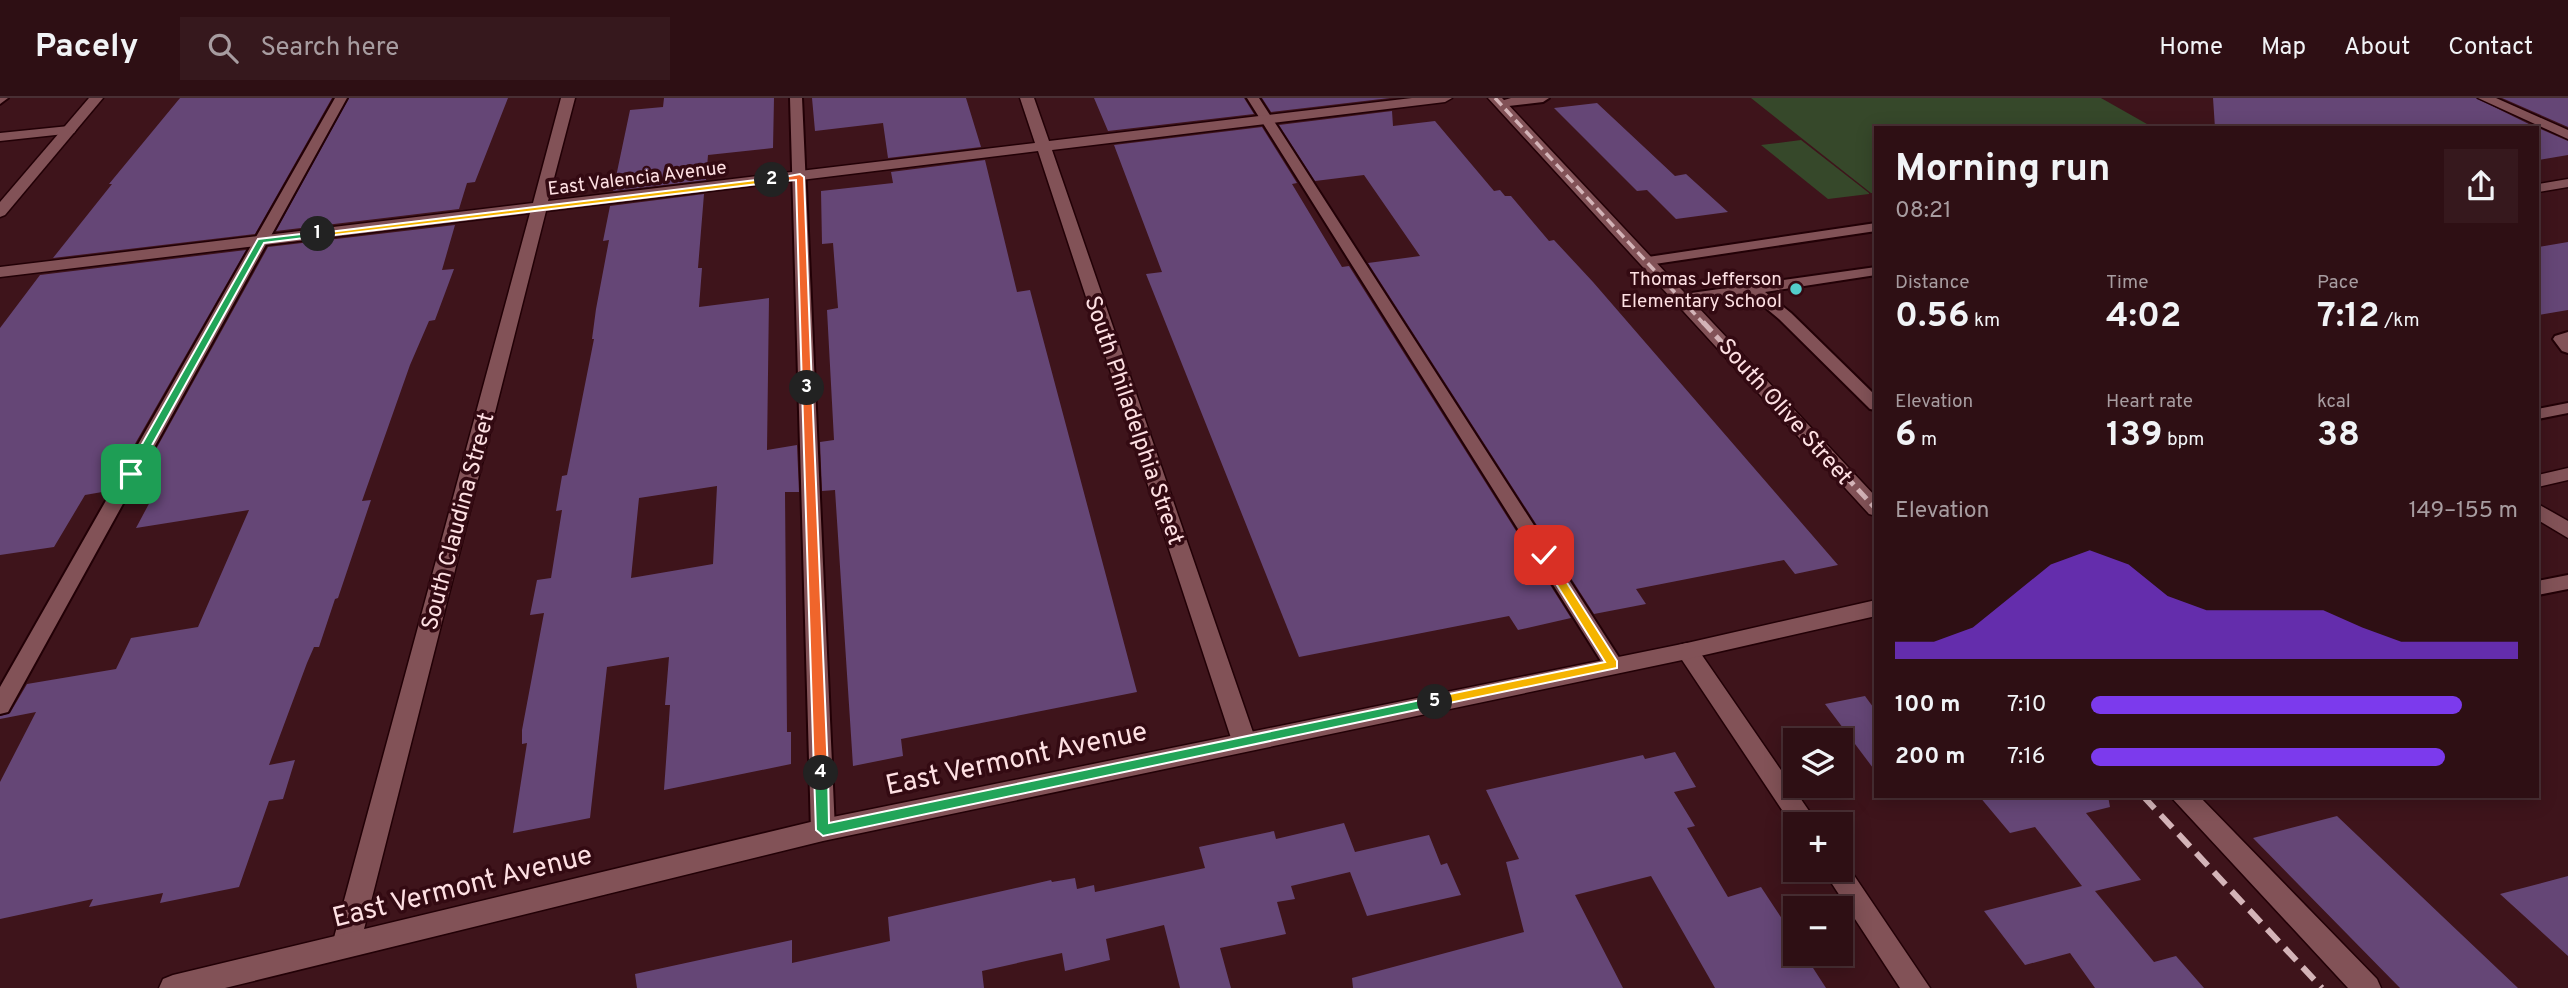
<!DOCTYPE html>
<meta charset="utf-8">
<style>
:root{--surface:#2e0f14;--page:#36181d;--text:#f1f3f6;--muted:#a79ca0;--line:#492f34;--accent:#7c3aed}
body{margin:0;font-family:Overpass,sans-serif;background:var(--page);color:var(--text);height:100vh;display:flex;flex-direction:column;font-size:26px;white-space:nowrap}
*{box-sizing:border-box;margin:0}
p{font-size:23px;color:var(--muted)}
.icon{flex:none;width:38px;height:38px;fill:none;stroke:currentColor;stroke-width:2;stroke-linecap:round;stroke-linejoin:round}
.map{position:relative;flex:1;overflow:hidden}
.drawer{position:absolute;left:1874px;top:28px;width:665px;height:672px;display:flex;flex-direction:column;background:var(--surface);border-radius:0px;box-shadow:0 4px 18px #0003,0 0 0 2px var(--line)}
.drawer>*{flex:none}
.tools{position:absolute;left:1783px;top:630px;display:grid;gap:14px}
.tools a{display:grid;place-items:center;width:70px;height:70px;border-radius:0px;background:var(--surface);box-shadow:0 4px 18px #0003,0 0 0 2px var(--line);font-size:35px}
.pin{position:absolute;display:grid;place-items:center;width:60px;height:60px;color:#fff;margin:-30px;border-radius:14px;box-shadow:0 4px 10px #0006}
.km{position:absolute;width:35px;height:35px;margin:-18px;border-radius:50%;background:#222;color:#fff;font-size:19px;line-height:35px;text-align:center}
.round{display:grid;place-items:center;flex:none;width:74px;height:74px;border-radius:0px;background:var(--page)}
.head{display:flex;align-items:center;justify-content:space-between;height:119px;padding:0 21px}
h1{font-size:38px;font-weight:700;line-height:52px}
.figures{display:grid;grid-template-columns:repeat(3,1fr);gap:10px;height:119px;padding:7px 21px}
.figures div{display:grid;align-content:center}
.figures b{font-size:35px;font-weight:700}
.figures small{font-size:19px;font-weight:400}
.figures p{font-size:19px}
.chart{height:196px;padding:14px 21px}
.chart p{display:flex;justify-content:space-between}
.chart svg{width:100%;height:126px;margin-top:7px;fill:var(--accent);opacity:.7}
ul{padding:0 21px;list-style:none;font-size:23px}
li{display:grid;grid-template-columns:112px 84px 1fr;align-items:center;height:52px}
li i{height:18px;border-radius:9px;background:var(--accent)}
header{display:flex;align-items:center;gap:42px;box-sizing:border-box;height:98px;padding:0 35px;background:var(--surface);border-bottom:2px solid var(--line)}
header strong{font-size:33px}
nav{display:flex;gap:38px;margin-inline-start:auto;font-size:24px}
.search{width:490px;height:63px;background:var(--page);display:flex;align-items:center;gap:18px;box-sizing:border-box;padding:0 24px;border-radius:0px;color:var(--muted);font-size:26px}
.map>svg:first-child{display:block}
</style>
<header>
<strong>Pacely</strong>
<div class="search"><svg class="icon" aria-label="search" viewBox="0 0 24 24"><circle cx="10" cy="10" r="6"/><path d="M15 15l6 6"/></svg>Search here</div>
<nav><a>Home</a><a>Map</a><a>About</a><a>Contact</a></nav>
</header>
<div class="map">
<svg width="2568" height="890" viewBox="0 0 2568 890">
<rect width="100%" height="100%" fill="#3e141b"/>
<path fill="#36482a" d="M 1751,0 L 2101,0 L 2154,30 L 1876,30 L 1876,95 L 1871,95 Z
M 1801,42 L 1869,95 L 1869,96 L 1828,101 L 1761,47 Z"/>
<path fill="#654676" fill-rule="evenodd" d="M 180,0 L 332,0 L 255,136 L 53,160 L 112,86 L 109,86 Z
M 349,0 L 508,0 L 475,84 L 467,85 L 459,111 L 276,133 Z
M 664,0 L 774,0 L 773,50 L 708,57 L 706,82 L 613,93 L 630,12 L 663,9 Z
M 812,0 L 966,0 L 981,49 L 888,60 L 883,25 L 815,33 Z
M 1094,0 L 1244,0 L 1254,16 L 1108,33 Z
M 1262,0 L 1390,0 L 1271,14 Z
M 2213,0 L 2476,0 L 2537,30 L 2215,30 Z
M 2502,0 L 2568,0 L 2568,29 Z
M 1597,5 L 1675,78 L 1686,76 L 1728,114 L 1676,121 L 1647,92 L 1637,93 L 1554,10 Z
M 1392,13 L 1393,28 L 1435,23 L 1494,93 L 1500,92 L 1505,98 L 1511,98 L 1549,143 L 1554,142 L 1593,184 L 1838,467 L 1795,476 L 1784,462 L 1636,491 L 1646,506 L 1594,516 L 1368,165 L 1420,158 L 1364,77 L 1315,83 L 1279,27 Z
M 1262,29 L 1297,85 L 1292,86 L 1342,169 L 1349,168 L 1571,520 L 1518,532 L 1509,518 L 1299,559 L 1146,176 L 1162,174 L 1114,47 Z
M 2538,30 L 2568,43 L 2568,57 L 2538,62 Z
M 985,62 L 1017,194 L 1030,192 L 1137,594 L 901,641 L 903,658 L 853,668 L 835,392 L 822,393 L 820,344 L 834,342 L 827,212 L 838,210 L 833,145 L 822,146 L 821,93 L 893,85 L 891,74 Z
M 704,96 L 698,170 L 702,170 L 699,209 L 769,200 L 767,352 L 797,347 L 799,394 L 785,394 L 787,634 L 791,634 L 791,666 L 664,692 L 670,607 L 665,607 L 669,559 L 607,569 L 590,720 L 513,735 L 527,645 L 522,646 L 522,632 L 544,515 L 530,517 L 537,482 L 551,480 L 562,412 L 556,413 L 562,378 L 567,377 L 594,241 L 592,241 L 596,211 L 609,142 L 603,143 L 610,108 ZM 717,388 L 713,466 L 631,480 L 639,400 Z
M 455,127 L 442,172 L 454,171 L 435,222 L 429,223 L 410,267 L 362,403 L 371,402 L 338,500 L 335,501 L 319,549 L 314,549 L 307,565 L 269,667 L 295,662 L 283,701 L 269,703 L 239,789 L 160,805 L 163,795 L 89,809 L 93,801 L 0,821 L 0,684 L 36,614 L 0,621 L 0,618 L 10,615 L 27,586 L 116,571 L 131,540 L 198,529 L 249,412 L 136,430 L 160,385 L 135,389 L 268,149 Z
M 2568,144 L 2568,212 L 2538,217 L 2538,149 Z
M 246,152 L 108,393 L 85,397 L 54,449 L 0,457 L 0,230 L 40,177 Z
M 1865,598 L 1876,613 L 1876,674 L 1825,606 Z
M 1675,654 L 1696,689 L 1674,694 L 1695,728 L 1687,730 L 1728,799 L 1761,789 L 1796,842 L 1796,856 L 1804,856 L 1826,890 L 1715,890 L 1651,778 L 1575,797 L 1623,890 L 1353,890 L 1352,880 L 1524,834 L 1506,764 L 1519,761 L 1486,692 L 1643,657 L 1645,661 Z
M 1979,698 L 2108,698 L 2110,709 L 2086,715 L 2141,782 L 2095,793 L 2154,864 L 2176,858 L 2204,890 L 2095,890 L 2070,855 L 2025,867 L 1984,813 L 2082,788 L 2035,729 L 2010,735 Z
M 2337,718 L 2442,818 L 2518,890 L 2400,890 L 2253,740 Z
M 1344,725 L 1355,754 L 1429,737 L 1441,767 L 1447,765 L 1461,797 L 1367,818 L 1350,774 L 1291,788 L 1295,801 L 1277,804 L 1286,836 L 1220,850 L 1231,890 L 1180,890 L 1164,827 L 1106,841 L 1110,862 L 1065,873 L 1062,855 L 982,873 L 984,890 L 637,890 L 635,876 L 792,842 L 792,865 L 890,843 L 888,819 L 1051,782 L 1052,784 L 1075,780 L 1077,791 L 1094,787 L 1095,794 L 1205,770 L 1199,749 L 1274,733 L 1276,741 Z
M 2568,778 L 2568,858 L 2500,796 Z"/>
<g fill="none" stroke-linecap="round" stroke-linejoin="round">
<g stroke="#220006" stroke-width="4">
<path id="service" d="M 0,0 L 8,0 L 0,6 Z
M 335,0 L 347,0 L 8,614 L 0,616 L 0,589 Z
M 790,0 L 802,0 L 835,732 L 831,739 L 823,742 L 815,739 L 811,732 Z
M 1247,0 L 1259,0 L 1620,561 L 1624,566 L 1620,571 L 1613,574 L 1606,571 Z
M 1549,0 L 1543,4 L 1500,9 L 1494,5 L 1511,0 Z
M 1876,125 L 1876,133 L 1648,167 L 1641,163 L 1648,159 Z
M 1876,169 L 1876,177 L 1765,194 L 1791,215 L 1876,298 L 1876,312 L 1870,311 L 1779,221 L 1749,196 L 1684,206 L 1676,201 L 1684,196 Z
M 2568,234 L 2568,255 L 2562,253 L 2553,241 L 2555,238 Z
M 2568,305 L 2568,315 L 2538,321 L 2538,311 Z
M 2568,477 L 2568,491 L 2538,497 L 2538,483 Z"/>
</g>
<g stroke="#220006" stroke-width="3">
<path id="minor" d="M 561,0 L 575,0 L 548,103 L 1035,45 L 1020,0 L 1034,0 L 1049,43 L 1412,0 L 1452,0 L 1445,4 L 1052,52 L 1256,643 L 1253,650 L 1244,652 L 1235,650 L 1232,643 L 1038,53 L 546,113 L 360,847 L 356,856 L 346,859 L 336,856 L 332,847 L 530,115 L 0,179 L 0,169 L 533,105 Z
M 1488,0 L 1502,0 L 1876,399 L 1876,418 L 1869,416 Z
M 2478,0 L 2496,0 L 2568,32 L 2568,41 Z
M 69,28 L 76,32 L 74,35 L 0,43 L 0,35 Z
M 2568,81 L 2568,89 L 2538,94 L 2538,86 Z
M 2538,406 L 2568,423 L 2568,440 L 2538,422 Z
M 1687,545 L 1695,547 L 1818,726 L 1796,726 L 1796,733 L 1676,553 L 1679,547 Z
M 2170,698 L 2199,698 L 2377,881 L 2381,890 L 2348,890 Z
M 1841,763 L 1845,764 L 1930,890 L 1900,890 L 1823,772 L 1841,772 Z"/>
</g>
<g stroke="#220006" stroke-width="3">
<path id="tertiary" d="M 2568,370 L 2568,382 L 2538,389 L 2538,377 Z
M 1876,502 L 1876,518 L 1687,561 L 823,743 L 225,890 L 159,890 L 163,881 L 173,877 L 823,721 L 1687,545 Z"/>
</g>
<g stroke="#220006" stroke-width="3">
<path id="secondary" d="M 89,0 L 103,0 L 5,117 L 0,119 L 0,104 Z"/>
</g>
<use href="#service" fill="#825257" fill-rule="evenodd"/>
<use href="#minor" fill="#825257" fill-rule="evenodd"/>
<use href="#tertiary" fill="#825257" fill-rule="evenodd"/>
<use href="#secondary" fill="#825257" fill-rule="evenodd"/>
<path stroke="#d4b4b8" stroke-width="3.5" stroke-dasharray="10 5" stroke-linecap="butt" d="M 1495,0 L 1704,226"/>
<path stroke="#d4b4b8" stroke-width="5" stroke-dasharray="13 6" stroke-linecap="butt" d="M 1703,224 L 1876,411"/>
<path stroke="#d4b4b8" stroke-width="6" stroke-dasharray="17 9" stroke-linecap="butt" d="M 2143,698 L 2322,890"/>
</g>
<path fill="#22a559" stroke="#fff" stroke-width="2" d="M 318,134 L 321,138 L 264,145 L 136,376 L 127,378 L 125,376 L 258,141 Z"/>
<path fill="#f5b400" stroke="#fff" stroke-width="2" d="M 772,80 L 775,84 L 318,139 L 313,136 Z"/>
<path fill="#f0652b" stroke="#fff" stroke-width="2" d="M 800,76 L 804,79 L 812,290 L 807,293 L 802,290 L 796,82 L 772,84 L 768,82 Z"/>
<path fill="#f0652b" stroke="#fff" stroke-width="2" d="M 807,287 L 812,290 L 828,675 L 821,681 L 814,675 L 802,290 Z"/>
<path fill="#22a559" stroke="#fff" stroke-width="2" d="M 1435,599 L 1442,604 L 1435,608 L 823,738 L 816,732 L 814,675 L 821,670 L 828,675 L 829,725 Z"/>
<path fill="#f5b400" stroke="#fff" stroke-width="2" d="M 1544,454 L 1548,455 L 1617,563 L 1617,570 L 1435,608 L 1431,607 L 1429,604 L 1435,599 L 1605,564 L 1538,457 Z"/>
<circle fill="#53cdca" stroke="#330a12" stroke-width="2.5" cx="1796" cy="191" r="7"/>
<g text-anchor="middle" stroke-width="7" stroke-linejoin="round" paint-order="stroke">
<g font-size="19" fill="#fee0e3" stroke="#330a12">
<text transform="translate(637 79) rotate(-7)" y="7">East Valencia Avenue</text>
</g>
<g font-size="19" fill="#fee0e3" stroke="#330a12" text-anchor="end">
<text x="1782" y="187">Thomas Jefferson<tspan x="1782" dy="22">Elementary School</tspan></text>
</g>
<g font-size="23" fill="#fee0e3" stroke="#330a12">
<text transform="translate(1786 313) rotate(48)" y="8">South Olive Street</text>
<text transform="translate(1135 322) rotate(71)" y="8">South Philadelphia Street</text>
<text transform="translate(457 423) rotate(-75)" y="8">South Claudina Street</text>
</g>
<g font-size="28" fill="#fee0e3" stroke="#330a12">
<text transform="translate(1016 659) rotate(-12)" y="10">East Vermont Avenue</text>
<text transform="translate(462 787) rotate(-14)" y="10">East Vermont Avenue</text>
</g>
</g>
</svg>
<div class="tools">
<a><svg class="icon" aria-label="layers" viewBox="0 0 24 24"><path d="M12 4l9 5-9 5-9-5zM3 14l9 5 9-5"/></svg></a>
<a>+</a>
<a>−</a>
</div>
<div class="pin" style="left:131px;top:376px;background:#1e9e55"><svg class="icon" aria-label="arrive" viewBox="0 0 24 24"><path d="M6 21V4h12l-3 4 3 4H6"/></svg></div>
<div class="pin" style="left:1544px;top:457px;background:#d93025"><svg class="icon" aria-label="check" viewBox="0 0 24 24"><path d="M5 12l5 5 9-10"/></svg></div>
<b class="km" style="left:318px;top:136px">1</b>
<b class="km" style="left:772px;top:82px">2</b>
<b class="km" style="left:807px;top:290px">3</b>
<b class="km" style="left:821px;top:675px">4</b>
<b class="km" style="left:1435px;top:604px">5</b>
<section class="drawer">
<div class="head"><div><h1>Morning run</h1><p>08:21</p></div><a class="round"><svg class="icon" aria-label="share" viewBox="0 0 24 24"><path d="M12 15V3M7 8l5-5 5 5M5 13v7h14v-7"/></svg></a></div>
<div class="figures">
<div><p>Distance</p><b>0.56<small> km</small></b></div>
<div><p>Time</p><b>4:02</b></div>
<div><p>Pace</p><b>7:12<small> /km</small></b></div>
</div>
<div class="figures">
<div><p>Elevation</p><b>6<small> m</small></b></div>
<div><p>Heart rate</p><b>139<small> bpm</small></b></div>
<div><p>kcal</p><b>38</b></div>
</div>
<div class="chart"><p><span>Elevation</span>149–155 m</p>
<svg viewBox="0 0 160 44" preserveAspectRatio="none"><path d="M0 44V38L10 38L20 33L30 22L40 11L50 6L60 11L70 22L80 27L90 27L100 27L110 27L120 33L130 38L140 38L150 38L160 38V44z"/></svg>
</div>
<ul>
<li><b>100 m</b>7:10<i style="width:87%"></i></li>
<li><b>200 m</b>7:16<i style="width:83%"></i></li>
</ul>
</section>
</div>
